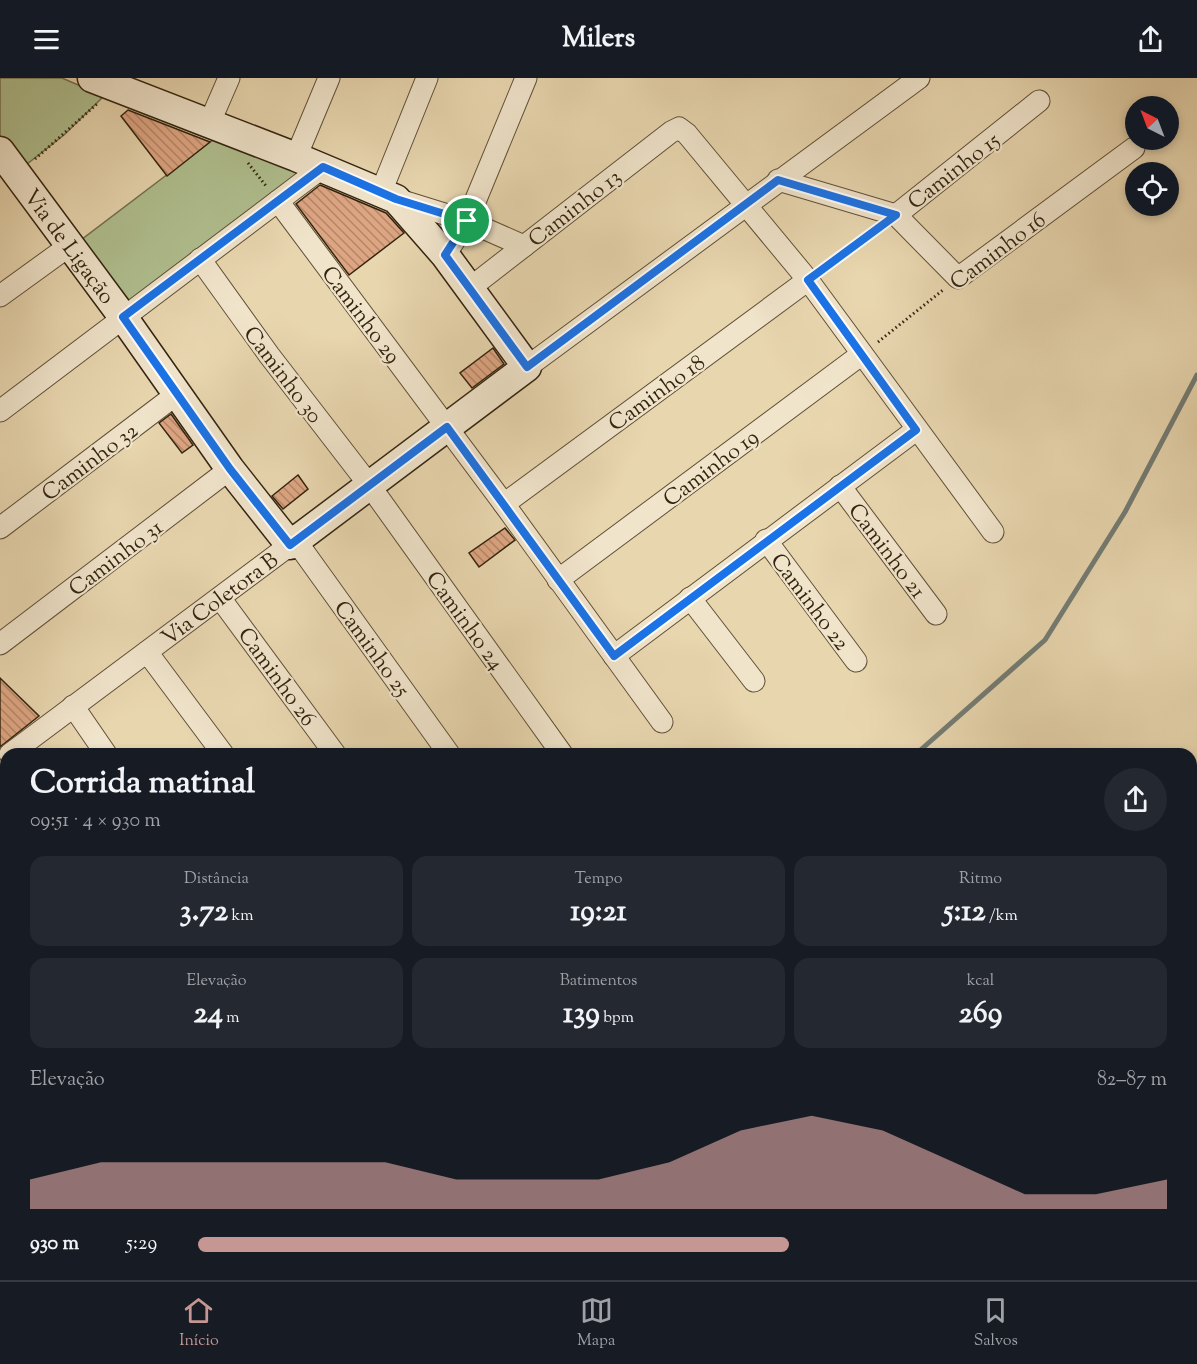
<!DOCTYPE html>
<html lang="pt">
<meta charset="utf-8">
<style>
:root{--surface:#171b24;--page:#242831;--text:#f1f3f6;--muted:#9ea1a6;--line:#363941;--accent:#c59692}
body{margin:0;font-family:"Sorts Mill Goudy",serif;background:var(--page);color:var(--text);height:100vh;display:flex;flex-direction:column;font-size:22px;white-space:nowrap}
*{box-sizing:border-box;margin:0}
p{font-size:20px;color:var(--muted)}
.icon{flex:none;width:33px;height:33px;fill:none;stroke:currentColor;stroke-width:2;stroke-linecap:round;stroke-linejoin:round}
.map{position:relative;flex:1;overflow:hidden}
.side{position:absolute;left:0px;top:670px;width:1197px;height:532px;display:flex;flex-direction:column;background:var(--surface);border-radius:18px 18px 0 0;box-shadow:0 3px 9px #0003}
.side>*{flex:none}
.needle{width:39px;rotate:318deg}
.fabs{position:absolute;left:1125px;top:18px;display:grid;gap:12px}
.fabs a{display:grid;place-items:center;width:54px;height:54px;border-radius:50%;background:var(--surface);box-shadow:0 3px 9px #0003;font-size:30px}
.pin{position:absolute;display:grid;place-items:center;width:51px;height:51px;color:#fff;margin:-26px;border:3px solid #fff;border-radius:50%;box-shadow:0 2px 6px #0007}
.round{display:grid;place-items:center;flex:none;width:63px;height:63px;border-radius:32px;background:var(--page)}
.overview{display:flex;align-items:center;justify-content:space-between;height:102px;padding:0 30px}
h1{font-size:33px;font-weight:700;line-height:45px}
.metrics{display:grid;grid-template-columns:repeat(3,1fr);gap:9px;height:102px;padding:6px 30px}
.metrics div{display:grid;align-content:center;border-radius:15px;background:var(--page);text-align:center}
.metrics b{font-size:30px;font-weight:700}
.metrics small{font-size:16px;font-weight:400}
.metrics p{font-size:16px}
.chart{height:168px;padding:12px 30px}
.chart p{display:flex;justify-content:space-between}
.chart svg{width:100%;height:108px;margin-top:6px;fill:var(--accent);opacity:.7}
ul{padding:0 30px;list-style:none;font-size:20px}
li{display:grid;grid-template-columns:96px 72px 1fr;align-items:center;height:45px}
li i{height:15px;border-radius:8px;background:var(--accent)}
header{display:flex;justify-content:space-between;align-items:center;height:78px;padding:0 30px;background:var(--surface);font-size:27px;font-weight:700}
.menu{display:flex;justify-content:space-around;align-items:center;height:84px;border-top:2px solid var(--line);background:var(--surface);font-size:16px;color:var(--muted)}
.menu a{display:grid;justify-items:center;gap:3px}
.menu .on{color:var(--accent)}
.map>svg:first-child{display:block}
</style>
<header><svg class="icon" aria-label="menu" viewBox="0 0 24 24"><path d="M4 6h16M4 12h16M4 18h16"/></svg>Milers<svg class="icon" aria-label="share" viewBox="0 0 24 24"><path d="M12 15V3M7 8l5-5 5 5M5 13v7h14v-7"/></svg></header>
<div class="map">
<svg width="1197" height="1202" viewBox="0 0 1197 1202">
<defs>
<pattern id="building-back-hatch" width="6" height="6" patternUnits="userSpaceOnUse" patternTransform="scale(1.5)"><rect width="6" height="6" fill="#dda582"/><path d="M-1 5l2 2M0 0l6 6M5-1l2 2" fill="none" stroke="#b48669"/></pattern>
</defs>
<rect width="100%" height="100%" fill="#e8d6af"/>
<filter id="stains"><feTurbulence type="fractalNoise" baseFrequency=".00333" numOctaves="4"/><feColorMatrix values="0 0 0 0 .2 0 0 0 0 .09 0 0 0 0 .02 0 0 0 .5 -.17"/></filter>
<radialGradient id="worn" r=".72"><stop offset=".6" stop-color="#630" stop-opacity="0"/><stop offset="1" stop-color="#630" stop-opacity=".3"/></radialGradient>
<path fill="#b0bf8f" stroke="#72724f" stroke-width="1.5" d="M 0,0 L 62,0 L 104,18 L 64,57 L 22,90 L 0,60 Z
M 214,61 L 303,93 L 130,224 L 81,162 Z"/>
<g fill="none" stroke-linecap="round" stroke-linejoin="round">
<path stroke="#737c74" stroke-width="5" d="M 916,676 L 1045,562 L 1125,434 L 1197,297
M 0,1138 L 6,1135"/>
</g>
<path fill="url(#building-back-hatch)" stroke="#33240f" stroke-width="1.5" d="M 128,32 L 210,64 L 167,98 L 121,38 Z
M 320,107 L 386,135 L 404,155 L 349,197 L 296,126 Z
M 493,270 L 504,286 L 472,310 L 460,295 Z
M 171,336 L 193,367 L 182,375 L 159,345 Z
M 298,397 L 308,411 L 283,431 L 272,418 Z
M 505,450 L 515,462 L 479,489 L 469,475 Z
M 0,600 L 39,638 L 0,669 Z"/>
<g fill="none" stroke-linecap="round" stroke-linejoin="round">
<g stroke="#605037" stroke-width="23">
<g id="street">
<path d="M 209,46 L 229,0"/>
<path d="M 296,79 L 329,0"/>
<path d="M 778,102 L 896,137 L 958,200 L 1134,70"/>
<path d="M 381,114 L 427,0"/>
<path d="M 396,121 L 467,143 L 524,168"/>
<path d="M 278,123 L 504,426 L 662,644"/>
<path d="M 896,137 L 1039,23"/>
<path d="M 445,177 L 467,143 L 526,0"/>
<path d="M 200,181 L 269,277 L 370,408 L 562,676"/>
<path d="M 470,210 L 671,54 L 679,50 L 687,56 L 808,202 L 993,454"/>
<path d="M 0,218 L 69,168"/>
<path d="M 527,289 L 919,0"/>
<path d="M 0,333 L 323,89"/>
<path d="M 840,408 L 936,536"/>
<path d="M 504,426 L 808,202"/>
<path d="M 0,450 L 177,316"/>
<path d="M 766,462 L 856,583"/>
<path d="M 296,463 L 449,676"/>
<path d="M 558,502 L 862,276"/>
<path d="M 220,520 L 335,676"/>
<path d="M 690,520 L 754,603"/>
<path d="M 0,566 L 230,391"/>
<path d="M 147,574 L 223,676"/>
<path d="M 614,578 L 916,352"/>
<path d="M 73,628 L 106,676"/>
<path id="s1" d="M 10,676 L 290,467"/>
<path d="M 0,793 L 6,810"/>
</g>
</g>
<g stroke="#33240f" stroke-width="31">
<g id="secondary">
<path id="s2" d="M 0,73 L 123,239 L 230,391 L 290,467 L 527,289 L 445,177 L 396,121 L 296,79 L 92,0"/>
</g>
</g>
<path stroke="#33240f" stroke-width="3" stroke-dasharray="1.5 3" stroke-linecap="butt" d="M 35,81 L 97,26
M 248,85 L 266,108
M 824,191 L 876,152
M 878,264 L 943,212
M 0,873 L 6,870"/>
<use href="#street" stroke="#f0e4cb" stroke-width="21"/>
<use href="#secondary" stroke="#f0e4cb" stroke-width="28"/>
</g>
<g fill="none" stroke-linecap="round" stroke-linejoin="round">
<g stroke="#fff" stroke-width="12">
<path id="route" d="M 323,89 L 396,121 L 467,143 L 445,177 L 527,289 L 778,102 L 896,137 L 808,202 L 916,352 L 614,578 L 447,349 L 290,467 L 230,391 L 123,239 Z"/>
</g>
<use href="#route" stroke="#1a73e8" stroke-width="8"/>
</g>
<g text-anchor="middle" stroke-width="4.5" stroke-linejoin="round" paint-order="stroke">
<g font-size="22" fill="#33240f" stroke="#f0e4cb">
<text transform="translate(953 92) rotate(-38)" y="8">Caminho 15</text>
<text transform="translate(574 129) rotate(-38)" y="8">Caminho 13</text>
<text dy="8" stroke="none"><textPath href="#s2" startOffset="118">Via de Ligação</textPath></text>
<text transform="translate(997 172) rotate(-37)" y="8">Caminho 16</text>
<text transform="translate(362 236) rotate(53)" y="8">Caminho 29</text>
<text transform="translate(284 296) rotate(53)" y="8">Caminho 30</text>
<text transform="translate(656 314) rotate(-36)" y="8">Caminho 18</text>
<text transform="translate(89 383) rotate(-37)" y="8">Caminho 32</text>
<text transform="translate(710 389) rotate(-37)" y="8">Caminho 19</text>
<text transform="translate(888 472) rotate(53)" y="8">Caminho 21</text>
<text transform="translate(115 479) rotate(-37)" y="8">Caminho 31</text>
<text dy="8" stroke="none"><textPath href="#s1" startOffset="261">Via Coletora B</textPath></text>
<text transform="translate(811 523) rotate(53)" y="8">Caminho 22</text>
<text transform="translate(466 542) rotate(54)" y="8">Caminho 24</text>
<text transform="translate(373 570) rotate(54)" y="8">Caminho 25</text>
<text transform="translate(278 598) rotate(54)" y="8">Caminho 26</text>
</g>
</g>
<rect width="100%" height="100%" filter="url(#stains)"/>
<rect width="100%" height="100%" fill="url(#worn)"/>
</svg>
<div class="fabs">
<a><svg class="needle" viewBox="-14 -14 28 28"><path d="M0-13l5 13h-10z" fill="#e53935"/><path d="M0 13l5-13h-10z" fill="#9ea1a6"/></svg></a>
<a><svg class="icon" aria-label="locate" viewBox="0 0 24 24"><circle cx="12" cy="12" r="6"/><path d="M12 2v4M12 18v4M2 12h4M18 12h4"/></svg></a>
</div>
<div class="pin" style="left:467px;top:143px;background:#1e9e55"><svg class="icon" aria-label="arrive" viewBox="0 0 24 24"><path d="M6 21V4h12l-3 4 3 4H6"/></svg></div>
<section class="side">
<div class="overview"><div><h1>Corrida matinal</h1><p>09:51 · 4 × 930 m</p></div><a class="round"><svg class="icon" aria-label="share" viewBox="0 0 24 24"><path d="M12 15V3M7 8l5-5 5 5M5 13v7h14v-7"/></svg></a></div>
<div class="metrics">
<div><p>Distância</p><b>3.72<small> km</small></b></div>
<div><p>Tempo</p><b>19:21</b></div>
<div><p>Ritmo</p><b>5:12<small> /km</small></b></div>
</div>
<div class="metrics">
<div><p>Elevação</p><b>24<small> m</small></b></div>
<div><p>Batimentos</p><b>139<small> bpm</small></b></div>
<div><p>kcal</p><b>269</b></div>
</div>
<div class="chart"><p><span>Elevação</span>82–87 m</p>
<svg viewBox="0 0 160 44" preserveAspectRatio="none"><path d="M0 44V32L10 25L20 25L30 25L40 25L50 25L60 32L70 32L80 32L90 25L100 12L110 6L120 12L130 25L140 38L150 38L160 32V44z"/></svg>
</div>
<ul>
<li><b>930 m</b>5:29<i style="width:61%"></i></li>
</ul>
</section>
</div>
<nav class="menu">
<a class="on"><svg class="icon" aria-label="home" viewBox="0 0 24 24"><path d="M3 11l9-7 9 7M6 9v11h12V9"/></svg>Início</a>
<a><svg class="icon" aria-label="map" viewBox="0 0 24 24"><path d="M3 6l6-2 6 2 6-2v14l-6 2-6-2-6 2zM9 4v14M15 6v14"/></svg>Mapa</a>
<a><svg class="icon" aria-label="saved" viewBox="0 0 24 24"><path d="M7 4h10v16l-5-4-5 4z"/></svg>Salvos</a>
</nav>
